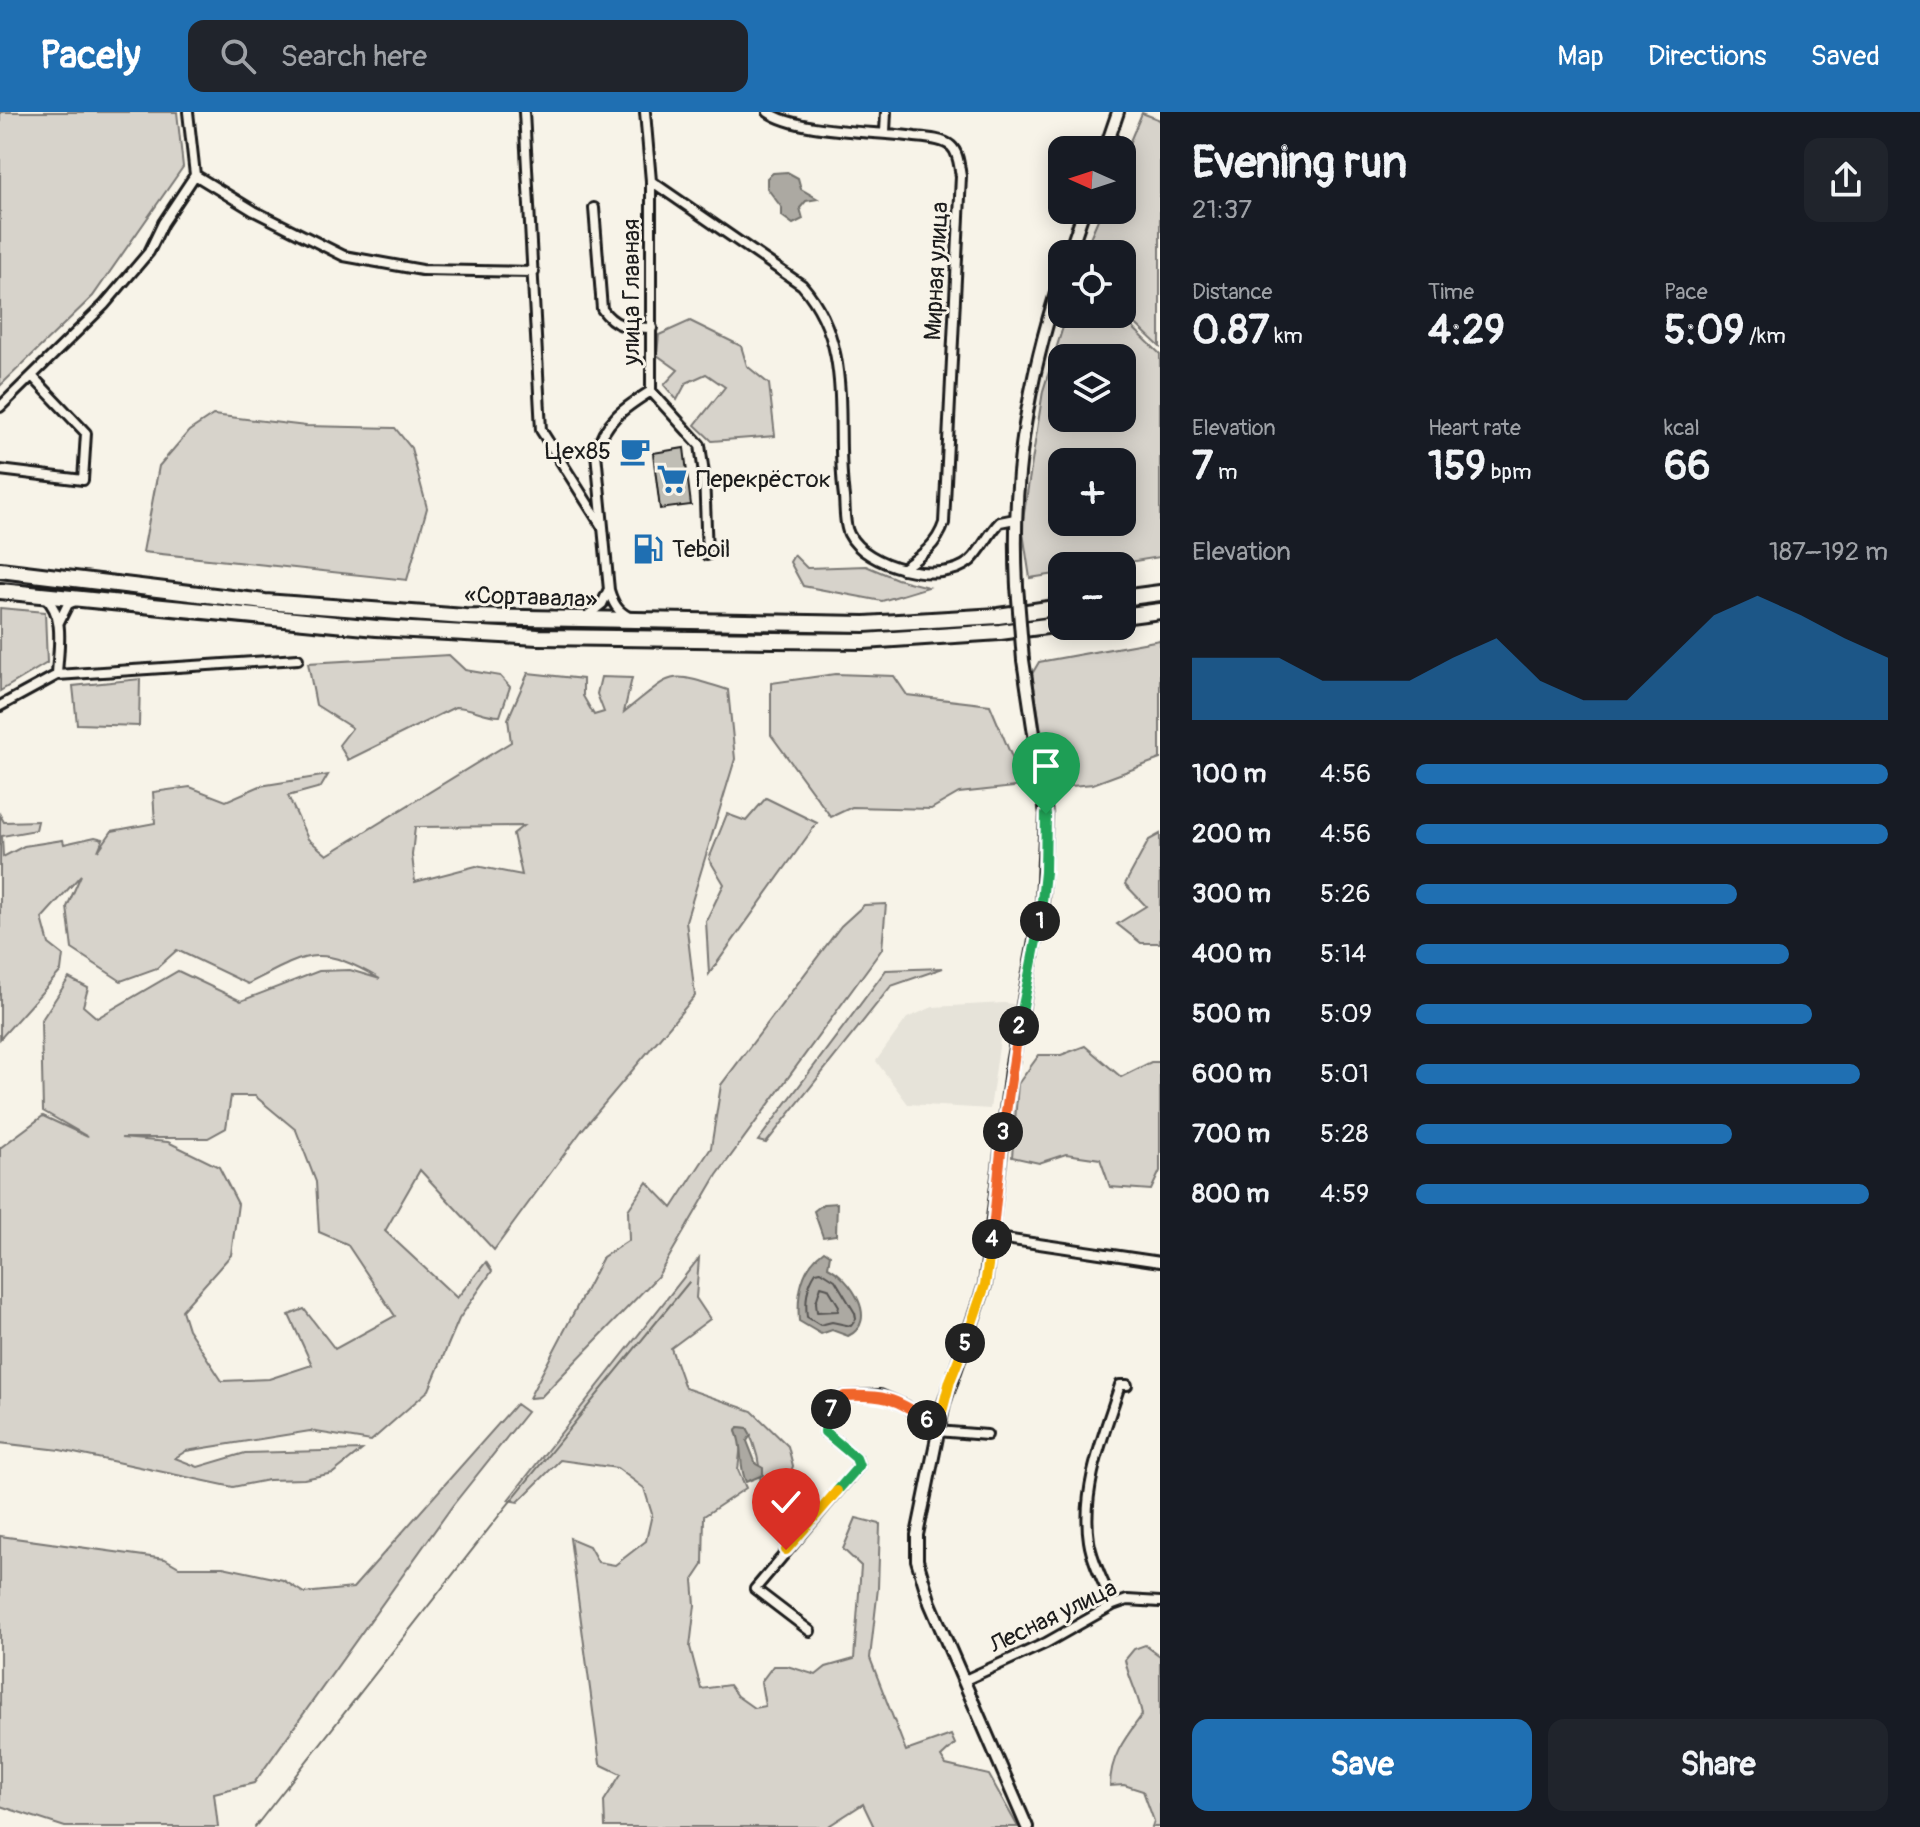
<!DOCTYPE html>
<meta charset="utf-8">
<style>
:root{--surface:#171b24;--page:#20242c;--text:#f1f3f6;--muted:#9ea1a6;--accent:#1f6fb2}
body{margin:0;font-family:Pangolin,sans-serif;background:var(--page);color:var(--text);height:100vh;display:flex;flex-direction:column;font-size:30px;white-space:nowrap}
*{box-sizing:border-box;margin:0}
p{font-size:26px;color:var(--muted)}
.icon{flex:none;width:44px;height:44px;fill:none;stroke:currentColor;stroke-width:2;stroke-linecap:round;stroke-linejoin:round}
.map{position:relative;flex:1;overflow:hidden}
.side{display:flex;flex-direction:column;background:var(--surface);width:760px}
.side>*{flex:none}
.needle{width:52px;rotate:273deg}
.controls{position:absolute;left:1048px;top:24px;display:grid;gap:16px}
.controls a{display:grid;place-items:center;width:88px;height:88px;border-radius:16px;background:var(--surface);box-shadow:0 4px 20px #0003;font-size:40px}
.pin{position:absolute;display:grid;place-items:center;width:68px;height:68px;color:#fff;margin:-82px -34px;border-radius:50% 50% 50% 0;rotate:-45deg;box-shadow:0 0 8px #0007}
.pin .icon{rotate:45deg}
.km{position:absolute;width:40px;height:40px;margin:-20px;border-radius:50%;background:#222;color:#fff;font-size:22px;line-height:40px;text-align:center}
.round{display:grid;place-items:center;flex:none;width:84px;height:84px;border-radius:16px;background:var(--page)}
.head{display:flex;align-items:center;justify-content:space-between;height:136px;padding:0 32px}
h1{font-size:44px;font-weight:700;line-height:60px}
.stats{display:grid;grid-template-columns:repeat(3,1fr);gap:12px;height:136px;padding:8px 32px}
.stats div{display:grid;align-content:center}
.stats b{font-size:40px;font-weight:700}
.stats small{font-size:22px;font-weight:400}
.stats p{font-size:22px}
.chart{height:224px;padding:16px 32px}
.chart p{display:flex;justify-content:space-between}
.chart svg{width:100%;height:144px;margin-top:8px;fill:var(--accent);opacity:.7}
.cta{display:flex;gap:16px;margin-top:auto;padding:16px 32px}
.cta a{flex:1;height:92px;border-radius:16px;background:var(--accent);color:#fff;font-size:32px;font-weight:700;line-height:92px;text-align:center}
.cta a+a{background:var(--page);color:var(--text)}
ul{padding:0 32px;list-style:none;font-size:26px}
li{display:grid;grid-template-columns:128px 96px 1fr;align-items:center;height:60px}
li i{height:20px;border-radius:10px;background:var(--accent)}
header{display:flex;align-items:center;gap:48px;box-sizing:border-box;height:112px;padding:0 40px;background:var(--accent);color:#fff}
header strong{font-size:38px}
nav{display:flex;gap:44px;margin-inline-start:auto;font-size:28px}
.search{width:560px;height:72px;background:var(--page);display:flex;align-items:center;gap:20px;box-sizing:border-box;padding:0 28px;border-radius:16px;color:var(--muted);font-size:30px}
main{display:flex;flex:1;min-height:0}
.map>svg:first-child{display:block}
</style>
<header>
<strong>Pacely</strong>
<div class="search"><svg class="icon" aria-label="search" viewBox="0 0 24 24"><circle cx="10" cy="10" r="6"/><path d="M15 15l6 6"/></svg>Search here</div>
<nav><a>Map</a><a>Directions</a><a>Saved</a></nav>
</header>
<main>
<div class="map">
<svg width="1160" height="1715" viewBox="0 0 1160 1715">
<rect width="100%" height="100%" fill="#f7f3e8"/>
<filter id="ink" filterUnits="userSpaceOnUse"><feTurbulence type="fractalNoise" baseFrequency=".0125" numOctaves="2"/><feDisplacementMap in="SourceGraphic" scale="16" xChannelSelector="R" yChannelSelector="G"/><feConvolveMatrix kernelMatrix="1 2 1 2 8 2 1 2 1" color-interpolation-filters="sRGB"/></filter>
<g filter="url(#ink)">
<path fill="#e6e3d9" d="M 1004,891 L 1014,892 L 1001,921 L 990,997 L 908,992 L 876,949 L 907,906 L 933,895 Z"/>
<path fill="#d7d3cb" stroke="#7a7874" stroke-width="2" fill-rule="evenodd" d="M 0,0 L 177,0 L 183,55 L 93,184 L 0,274 Z
M 1142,1 L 1160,8 L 1160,235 L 1122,199 L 1122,142 L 1083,142 L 1102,98 L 1122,98 L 1122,39 L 1128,34 Z
M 1067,202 L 1119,202 L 1160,242 L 1160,445 L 1104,454 L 1062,454 L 1062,461 L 1030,466 L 1022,414 L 1043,279 ZM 1062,246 L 1122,246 L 1122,306 L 1062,306 ZM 1062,350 L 1122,350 L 1122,410 L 1062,410 Z
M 690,209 L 741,234 L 747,254 L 769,272 L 775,324 L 712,329 L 695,313 L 725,275 L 706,262 L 686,271 L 677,288 L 664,273 L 678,258 L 657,243 L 659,223 Z
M 213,303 L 306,314 L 395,316 L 411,336 L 427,396 L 407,468 L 143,440 L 159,354 L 189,319 Z
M 794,443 L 807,456 L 866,454 L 897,467 L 928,475 L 882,489 L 803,474 L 790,450 Z
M 0,496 L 45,500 L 47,551 L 0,579 Z
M 1160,528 L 1160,647 L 1093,672 L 1050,676 L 1032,562 L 1039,550 Z
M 449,543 L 465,558 L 500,564 L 510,575 L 500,604 C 483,604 472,595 455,595 L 348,648 L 339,633 L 352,616 L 316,593 L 308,551 Z
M 528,561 L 583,567 L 583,584 L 594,603 L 604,600 L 597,582 L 601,565 L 632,566 L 624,600 C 675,560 665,558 728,578 L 735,647 L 686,809 L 695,884 L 582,1018 L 494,1138 L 420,1058 L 385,1119 L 457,1186 L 486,1150 L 492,1159 L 459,1207 L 429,1278 L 371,1329 L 310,1319 L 186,1339 L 175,1346 L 198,1355 L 245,1341 L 362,1338 L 333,1361 L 304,1367 L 268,1368 L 233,1375 L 60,1338 L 0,1331 L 0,1036 L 43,1004 L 88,1025 L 43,999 L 41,909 L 69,866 L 88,876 L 83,894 L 97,906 L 178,859 L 241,889 L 319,859 L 350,858 L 380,867 C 318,831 308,841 248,872 L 177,838 L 157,856 L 121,869 L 72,837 L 67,795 L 81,763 L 42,806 L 49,832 L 63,843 L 61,859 L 0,927 L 0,703 L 4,710 L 38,709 L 36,718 L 2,724 L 3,745 L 24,734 L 63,728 L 64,732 L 95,725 L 103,727 L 98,739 L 112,719 L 155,711 L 153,680 L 190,675 L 226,689 L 260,674 L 328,663 L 321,675 L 288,684 L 308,727 L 327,743 L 511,630 L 508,607 ZM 523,714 L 513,722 L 522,763 L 476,754 L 415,770 L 412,743 L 415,715 ZM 231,984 L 255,984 L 296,1018 L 316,1070 L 319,1120 L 347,1132 L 395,1204 L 335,1237 L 304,1197 L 289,1203 L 312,1253 L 269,1267 L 222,1269 L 188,1217 L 182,1198 L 231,1143 L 238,1092 L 219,1055 L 168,1030 L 121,1026 L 208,1026 L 226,1016 Z
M 835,562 L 894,564 L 907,583 L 990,593 L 1024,674 L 959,681 L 931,697 L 852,695 L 831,705 L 771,623 L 771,571 Z
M 140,567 L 139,614 L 77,612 L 73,574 Z
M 766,686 L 817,711 L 709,862 L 706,809 L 724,772 L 709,747 L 727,702 L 746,709 Z
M 1160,722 L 1160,831 L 1141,831 L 1117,812 L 1146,794 L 1125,772 L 1149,728 Z
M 886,792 L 882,837 L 717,1063 L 658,1164 L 541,1285 L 529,1286 L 603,1145 L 629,1128 L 628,1098 L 647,1070 L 672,1096 L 711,1036 L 721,973 L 841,814 L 864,793 Z
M 943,856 L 891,874 L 766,1031 L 758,1029 L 886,858 Z
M 1085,934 L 1121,965 L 1151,950 L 1160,950 L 1160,1059 L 1151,1078 L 1110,1075 L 1100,1047 L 1066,1042 L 1039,1051 L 1012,1045 L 1018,972 L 1039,943 L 1061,943 Z
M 699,1146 L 696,1186 L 710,1207 L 671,1236 L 685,1276 L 752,1299 L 788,1334 L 793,1354 L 783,1381 L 760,1386 C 763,1361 758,1339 747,1316 L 738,1315 L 736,1319 L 741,1332 L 738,1358 L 746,1376 L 704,1404 L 703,1453 L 693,1468 L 695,1493 L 690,1535 L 701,1577 L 729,1573 L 737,1584 L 754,1596 L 765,1594 L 761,1570 L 773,1554 L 787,1554 L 816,1563 L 826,1555 L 854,1547 L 861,1454 L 843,1437 L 856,1406 L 880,1412 L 878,1476 L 870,1546 L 906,1639 L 951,1623 L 955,1632 L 941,1645 L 946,1653 L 989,1663 L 1018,1715 L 874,1715 L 863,1692 L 827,1715 L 605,1715 L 604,1689 L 621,1662 L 600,1652 L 570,1426 L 589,1434 L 598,1450 L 615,1453 L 646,1429 L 652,1402 L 644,1376 L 617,1356 L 560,1348 L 518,1390 L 508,1388 Z
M 516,1292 L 527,1300 L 453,1393 L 254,1671 L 214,1681 L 218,1715 L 65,1715 L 0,1694 L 0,1424 L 165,1447 L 179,1455 L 223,1455 L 283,1468 L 304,1481 L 353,1476 Z
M 1145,1533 L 1160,1544 L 1160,1715 L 1152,1715 L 1154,1709 L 1143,1679 L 1124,1673 L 1110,1674 C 1110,1645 1125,1626 1142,1603 C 1139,1583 1129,1568 1125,1548 L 1134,1537 Z"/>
<path fill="#aca9a2" stroke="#72716c" stroke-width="2" d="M 787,60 L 798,66 L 801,77 L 818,87 L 806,89 L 800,96 L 803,107 L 793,112 L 782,104 L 782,96 L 767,76 L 767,66 L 773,61 Z
M 837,1091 L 836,1123 L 823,1125 L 814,1099 L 823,1092 Z
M 824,1139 L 830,1143 L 828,1155 C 850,1166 880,1209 848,1224 L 832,1218 L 821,1222 L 799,1209 C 797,1183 801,1155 824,1139 Z
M 738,1315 L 747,1316 L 751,1323 L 747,1329 L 756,1352 L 763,1356 L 763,1363 L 746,1370 C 738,1353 744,1337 736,1319 Z"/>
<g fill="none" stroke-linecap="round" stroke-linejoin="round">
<path stroke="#565452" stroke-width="2" d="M 821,1159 L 835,1168 L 855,1201 L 856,1207 L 851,1214 L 832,1210 L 820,1213 L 807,1205 C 805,1189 807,1173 816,1160 Z
M 821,1174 L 828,1176 L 839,1194 L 838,1199 L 817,1200 L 816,1190 Z"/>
<path stroke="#72716c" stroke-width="2" d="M 255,1715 L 505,1396 L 689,1170"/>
</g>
<path fill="#c0beb5" stroke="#1c1c1c" stroke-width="2" d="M 684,336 L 691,393 L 660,397 L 653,341 Z"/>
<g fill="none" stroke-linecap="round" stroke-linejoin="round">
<g stroke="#1c1c1c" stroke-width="14">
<path id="minor" d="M 524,0 L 541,318 L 603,416
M 768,0 C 798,21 876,19 915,25 C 926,26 943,27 951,34 C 959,41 959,55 961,64 L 944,411 C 937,433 921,444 902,457
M 885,20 L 886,0
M 195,63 L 254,99 L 344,144 L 422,158 L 534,160
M 651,69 L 802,173 C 856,235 834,312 844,385 C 845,396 844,413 849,422 C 865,455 941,474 970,449 C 982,438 988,422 1000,410 L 1015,407
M 594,96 L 602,197 C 616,217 630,215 652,216
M 651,279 L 700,333 L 704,362 L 707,443
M 0,295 L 104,193 L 149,140 L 163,111 L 195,63 L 188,0
M 0,358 L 83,368 L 86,321 L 32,264
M 45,485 C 66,504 58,537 57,563
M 587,504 L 602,492 L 608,479
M 629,505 C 617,499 613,491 609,478 L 596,341 C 604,309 624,296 651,279 L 651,69 L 645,0
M 59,510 L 68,492 L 77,488
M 0,594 L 57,563 L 298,547
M 992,1125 L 1160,1150
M 1113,1493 C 1105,1473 1092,1450 1089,1429 C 1081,1377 1104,1322 1120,1273 L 1127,1273
M 810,1519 L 755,1477 L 859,1354 L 856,1346 L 825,1320 L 827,1301 L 844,1284 L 880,1283 L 906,1294 L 937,1319 L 987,1323
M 965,1568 L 1046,1531 L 1113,1493 L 1127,1488 L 1160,1490"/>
</g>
<g stroke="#1c1c1c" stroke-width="16">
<path id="tertiary" d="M 1105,38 L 1118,0
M 1069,142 L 1084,98
M 1017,474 C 1011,362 1028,268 1062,162
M 1023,548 L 1046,702 L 1042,791 L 1011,957 L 985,1173 L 944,1291 L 917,1423 L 917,1448 L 930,1491 L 1027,1715"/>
</g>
<g stroke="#1c1c1c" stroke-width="20">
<path id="trunk" d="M 0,458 L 265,490 L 465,505 L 865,512 L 998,504 L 1062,495
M 0,479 L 376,516 L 538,525 L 864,529 L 1000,520 L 1062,512
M 1122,486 L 1160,481
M 1122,504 L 1160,499"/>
</g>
<use href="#minor" stroke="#f7f3e8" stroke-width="8"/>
<use href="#tertiary" stroke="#f7f3e8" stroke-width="10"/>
<use href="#trunk" stroke="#f7f3e8" stroke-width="14"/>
<g stroke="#1c1c1c" stroke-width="16" stroke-linecap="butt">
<path id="tertiary-bridge" d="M 1017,474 L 1023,548"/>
</g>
<use href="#tertiary-bridge" stroke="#f7f3e8" stroke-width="10"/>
</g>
</g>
<g fill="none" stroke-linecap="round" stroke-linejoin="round" filter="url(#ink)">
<g stroke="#fff" stroke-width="16">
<path id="split-1" d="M 1040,809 L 1045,760 L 1046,702"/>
</g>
<g stroke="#fff" stroke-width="16">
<path id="split-2" d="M 1019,914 L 1040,809"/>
</g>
<g stroke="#fff" stroke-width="16">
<path id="split-3" d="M 1003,1020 L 1019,914"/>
</g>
<g stroke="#fff" stroke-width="16">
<path id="split-4" d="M 992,1127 L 1003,1020"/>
</g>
<g stroke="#fff" stroke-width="16">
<path id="split-5" d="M 965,1231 L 985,1173 L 992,1127"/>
</g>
<g stroke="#fff" stroke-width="16">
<path id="split-6" d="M 927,1308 L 937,1319 L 950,1269 L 965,1231"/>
</g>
<g stroke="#fff" stroke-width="16">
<path id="split-7" d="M 831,1297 L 844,1284 C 882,1283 895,1285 927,1308"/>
</g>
<g stroke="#fff" stroke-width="16">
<path id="split-8" d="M 831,1297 L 827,1301 L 825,1320 L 856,1346 L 859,1354 L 837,1379"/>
</g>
<g stroke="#fff" stroke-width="16">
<path id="split-9" d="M 786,1438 L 837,1379"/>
</g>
<use href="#split-1" stroke="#22a559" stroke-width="10"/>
<use href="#split-2" stroke="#22a559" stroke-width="10"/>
<use href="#split-3" stroke="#f0652b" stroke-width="10"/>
<use href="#split-4" stroke="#f0652b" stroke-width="10"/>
<use href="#split-5" stroke="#f5b400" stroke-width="10"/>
<use href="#split-6" stroke="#f5b400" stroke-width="10"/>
<use href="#split-7" stroke="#f0652b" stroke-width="10"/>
<use href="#split-8" stroke="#22a559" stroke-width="10"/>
<use href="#split-9" stroke="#f5b400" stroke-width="10"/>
</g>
<defs>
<g id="cafe-bare" transform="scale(2.4)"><path d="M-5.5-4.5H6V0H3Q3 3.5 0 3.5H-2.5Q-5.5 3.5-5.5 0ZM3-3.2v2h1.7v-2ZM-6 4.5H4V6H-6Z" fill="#1f6fb2" stroke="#f7f3e8" stroke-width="2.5" paint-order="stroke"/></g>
<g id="supermarket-bare" transform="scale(2.4)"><path d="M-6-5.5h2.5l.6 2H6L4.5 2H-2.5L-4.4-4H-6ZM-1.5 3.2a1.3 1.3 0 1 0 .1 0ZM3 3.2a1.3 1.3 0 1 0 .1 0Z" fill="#1f6fb2" stroke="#f7f3e8" stroke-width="2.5" paint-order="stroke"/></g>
<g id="fuel-bare" transform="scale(2.4)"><path d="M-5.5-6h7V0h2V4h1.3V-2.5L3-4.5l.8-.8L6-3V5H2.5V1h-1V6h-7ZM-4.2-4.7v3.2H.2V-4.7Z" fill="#1f6fb2" stroke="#f7f3e8" stroke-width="2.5" paint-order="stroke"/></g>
</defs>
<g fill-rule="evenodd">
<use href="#cafe-bare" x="635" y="339"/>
<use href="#supermarket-bare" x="672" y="367"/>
<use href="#fuel-bare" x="648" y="437"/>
</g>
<g text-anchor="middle" stroke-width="6" stroke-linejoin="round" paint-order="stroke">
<g font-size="24" fill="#1c1c1c" stroke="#f7f3e8">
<text transform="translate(936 159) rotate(-87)" y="8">Мирная улица</text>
<text transform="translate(631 180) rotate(-90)" y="8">улица Главная</text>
<text transform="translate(531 485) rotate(2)" y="8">«Сортавала»</text>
<text transform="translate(1053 1504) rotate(-26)" y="8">Лесная улица</text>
</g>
<g font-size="24" fill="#1c1c1c" stroke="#f7f3e8" text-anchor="start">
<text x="611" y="347" text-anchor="end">Цех85</text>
<text x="696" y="375">Перекрёсток</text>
<text x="672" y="445">Teboil</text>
</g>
</g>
</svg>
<div class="controls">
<a><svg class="needle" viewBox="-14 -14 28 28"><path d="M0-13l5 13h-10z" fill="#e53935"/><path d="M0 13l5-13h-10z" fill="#9ea1a6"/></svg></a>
<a><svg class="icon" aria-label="locate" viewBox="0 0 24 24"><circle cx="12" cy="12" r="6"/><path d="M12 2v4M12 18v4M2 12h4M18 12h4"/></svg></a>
<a><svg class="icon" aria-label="layers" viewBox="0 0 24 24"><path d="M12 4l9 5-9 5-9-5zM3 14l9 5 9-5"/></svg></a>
<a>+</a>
<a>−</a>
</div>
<div class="pin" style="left:1046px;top:702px;background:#1e9e55"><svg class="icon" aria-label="arrive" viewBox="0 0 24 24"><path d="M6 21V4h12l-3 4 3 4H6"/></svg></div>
<div class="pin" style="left:786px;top:1438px;background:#d93025"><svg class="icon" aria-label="check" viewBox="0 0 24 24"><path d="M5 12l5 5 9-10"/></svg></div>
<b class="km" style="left:1040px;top:809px">1</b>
<b class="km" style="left:1019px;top:914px">2</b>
<b class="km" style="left:1003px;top:1020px">3</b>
<b class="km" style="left:992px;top:1127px">4</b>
<b class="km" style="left:965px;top:1231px">5</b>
<b class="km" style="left:927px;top:1308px">6</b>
<b class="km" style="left:831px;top:1297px">7</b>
</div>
<section class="side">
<div class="head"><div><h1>Evening run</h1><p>21:37</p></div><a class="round"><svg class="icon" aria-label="share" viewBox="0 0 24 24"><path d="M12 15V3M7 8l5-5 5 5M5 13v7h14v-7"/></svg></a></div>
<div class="stats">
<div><p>Distance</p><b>0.87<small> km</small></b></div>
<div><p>Time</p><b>4:29</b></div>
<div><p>Pace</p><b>5:09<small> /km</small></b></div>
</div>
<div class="stats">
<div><p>Elevation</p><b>7<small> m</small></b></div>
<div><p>Heart rate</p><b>159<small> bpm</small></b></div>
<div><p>kcal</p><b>66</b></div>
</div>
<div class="chart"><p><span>Elevation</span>187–192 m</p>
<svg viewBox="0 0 160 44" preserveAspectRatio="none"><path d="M0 44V25L10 25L20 25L30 32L40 32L50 32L60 25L70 19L80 32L90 38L100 38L110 25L120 12L130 6L140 12L150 19L160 25V44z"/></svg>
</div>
<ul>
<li><b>100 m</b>4:56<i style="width:100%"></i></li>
<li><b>200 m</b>4:56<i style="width:100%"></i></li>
<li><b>300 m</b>5:26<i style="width:68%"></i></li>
<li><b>400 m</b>5:14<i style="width:79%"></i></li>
<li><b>500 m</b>5:09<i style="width:84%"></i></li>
<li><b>600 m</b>5:01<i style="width:94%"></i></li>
<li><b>700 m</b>5:28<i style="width:67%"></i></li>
<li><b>800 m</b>4:59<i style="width:96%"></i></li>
</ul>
<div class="cta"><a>Save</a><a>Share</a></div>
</section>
</main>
